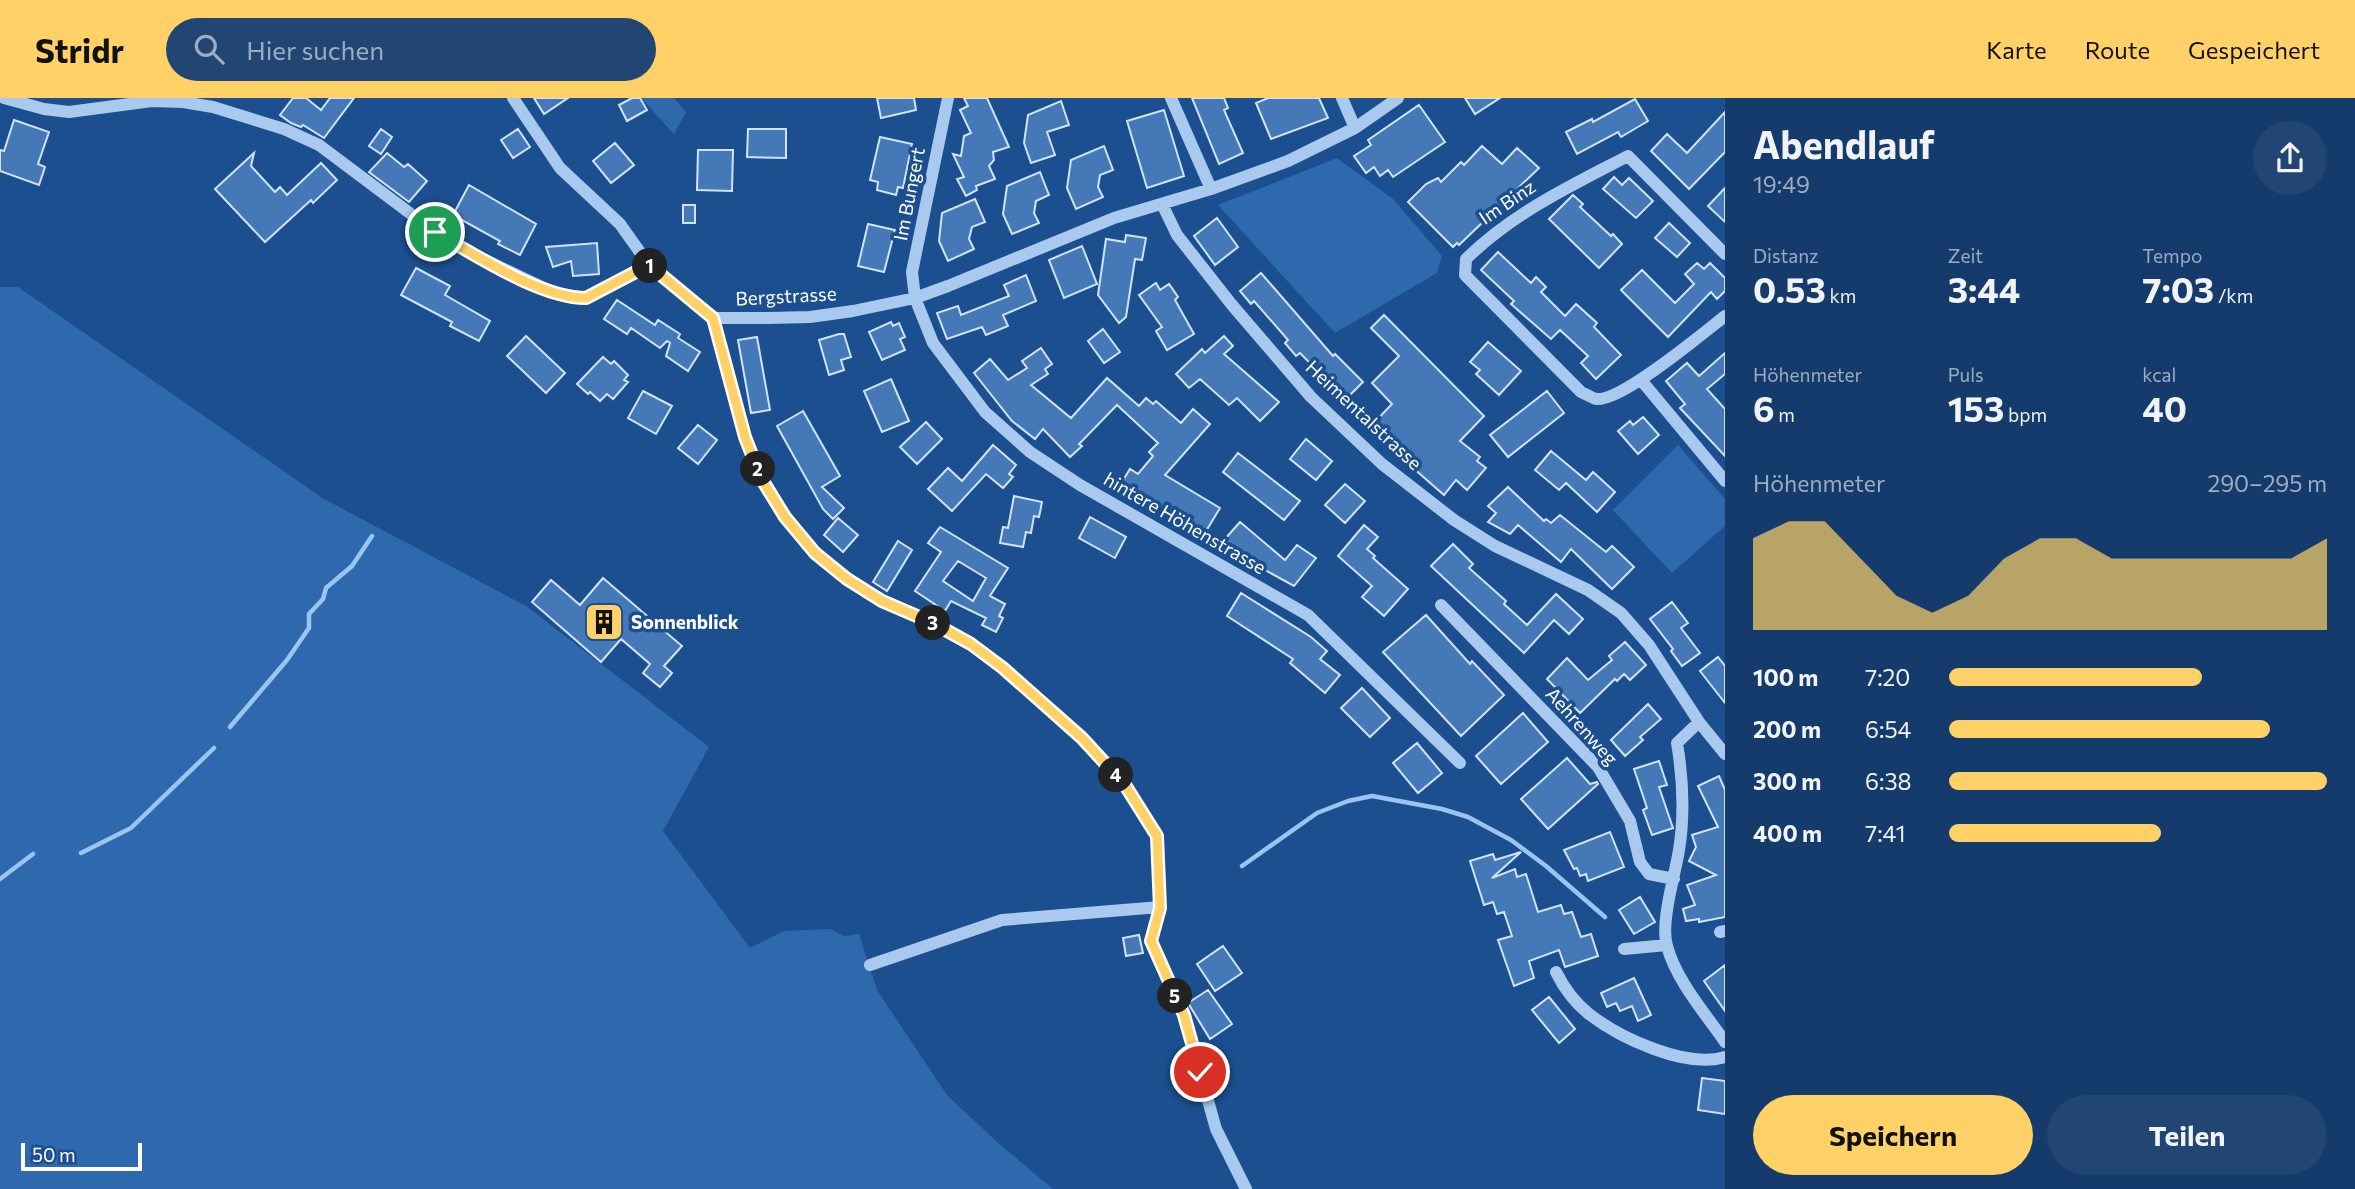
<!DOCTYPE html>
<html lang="de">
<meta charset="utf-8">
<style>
:root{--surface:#143b6b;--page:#214673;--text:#f1f3f6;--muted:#9dadc1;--accent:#ffd166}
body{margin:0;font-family:Commissioner,sans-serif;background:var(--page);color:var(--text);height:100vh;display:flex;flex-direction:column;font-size:26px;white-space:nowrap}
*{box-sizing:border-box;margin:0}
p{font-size:23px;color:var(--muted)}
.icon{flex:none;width:38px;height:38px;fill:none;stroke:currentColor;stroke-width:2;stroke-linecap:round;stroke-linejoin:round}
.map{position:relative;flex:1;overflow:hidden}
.details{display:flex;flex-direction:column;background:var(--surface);width:630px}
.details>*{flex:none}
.scale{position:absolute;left:21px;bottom:18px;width:121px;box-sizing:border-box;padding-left:7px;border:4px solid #fff;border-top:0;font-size:19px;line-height:24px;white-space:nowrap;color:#fff;-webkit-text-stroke:5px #1b4f8f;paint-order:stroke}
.pin{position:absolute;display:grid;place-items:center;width:60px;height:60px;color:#fff;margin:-30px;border:4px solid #fff;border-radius:50%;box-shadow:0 2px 7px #0007}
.km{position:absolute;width:35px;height:35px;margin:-18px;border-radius:50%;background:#222;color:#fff;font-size:19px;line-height:35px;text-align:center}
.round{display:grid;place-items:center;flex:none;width:74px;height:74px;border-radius:37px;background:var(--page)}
.headline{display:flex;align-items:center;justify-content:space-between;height:119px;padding:0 28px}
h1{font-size:38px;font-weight:700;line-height:52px}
.stats{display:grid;grid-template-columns:repeat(3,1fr);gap:10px;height:119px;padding:7px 28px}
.stats div{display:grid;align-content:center}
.stats b{font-size:35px;font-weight:700}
.stats small{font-size:19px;font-weight:400}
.stats p{font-size:19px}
.chart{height:196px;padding:14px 28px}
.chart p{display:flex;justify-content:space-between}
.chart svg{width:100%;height:126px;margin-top:7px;fill:var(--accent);opacity:.7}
.action{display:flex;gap:14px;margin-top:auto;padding:14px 28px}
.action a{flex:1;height:80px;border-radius:42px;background:var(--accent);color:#111;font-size:28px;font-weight:700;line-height:80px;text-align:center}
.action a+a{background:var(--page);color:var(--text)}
ul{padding:0 28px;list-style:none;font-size:23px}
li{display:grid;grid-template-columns:112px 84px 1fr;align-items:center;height:52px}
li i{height:18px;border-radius:9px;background:var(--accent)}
header{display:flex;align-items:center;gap:42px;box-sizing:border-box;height:98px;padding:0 35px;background:var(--accent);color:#111}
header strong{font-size:33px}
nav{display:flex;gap:38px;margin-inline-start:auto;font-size:24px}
.search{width:490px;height:63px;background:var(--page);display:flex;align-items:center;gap:18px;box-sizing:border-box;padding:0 24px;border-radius:38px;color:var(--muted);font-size:26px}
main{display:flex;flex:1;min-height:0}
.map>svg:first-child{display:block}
</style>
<header>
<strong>Stridr</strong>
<div class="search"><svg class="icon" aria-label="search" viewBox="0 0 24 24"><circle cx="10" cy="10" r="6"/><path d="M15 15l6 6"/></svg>Hier suchen</div>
<nav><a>Karte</a><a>Route</a><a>Gespeichert</a></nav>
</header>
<main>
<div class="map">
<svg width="1725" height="1091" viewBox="0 0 1725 1091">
<rect width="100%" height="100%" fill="#1b4f8f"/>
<path fill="#2e69ad" d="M 641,0 L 674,0 L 686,14 L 674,36 Z
M 1337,60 L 1393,101 L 1442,158 L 1437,175 L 1335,235 L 1218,107 Z
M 0,189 L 18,189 L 324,401 L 526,508 L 709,649 L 663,733 L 750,850 L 784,833 L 831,831 L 844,838 L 859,836 L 877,892 L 947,997 L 997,1044 L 1053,1091 L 0,1091 Z
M 1678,347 L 1725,401 L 1725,428 L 1672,475 L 1613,412 Z"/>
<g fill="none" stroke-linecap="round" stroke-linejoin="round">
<path stroke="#9cc4f0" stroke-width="4.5" d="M 230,629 L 287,562 L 309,530 L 309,516 L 323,501 L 326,490 L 352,468 L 372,438
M 81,755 L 131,730 L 214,650
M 1242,768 L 1317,715 L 1348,703 L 1372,698 L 1442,711 L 1468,719 L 1511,742 L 1546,768 L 1605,819
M 0,781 L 33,756"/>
</g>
<path fill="#4478b7" stroke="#cfe3fa" stroke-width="2" fill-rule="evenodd" d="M 293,0 L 306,0 L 321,12 L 330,0 L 354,0 L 324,40 L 303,27 L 301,29 L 291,25 L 280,17 Z
M 534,0 L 568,0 L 544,16 Z
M 632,0 L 640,0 L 647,12 L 627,23 L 619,7 Z
M 877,0 L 914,0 L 916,12 L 881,20 Z
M 964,0 L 987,0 L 1009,49 L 993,54 L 994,62 L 989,68 L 995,81 L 976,88 L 977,92 L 966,98 L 957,81 L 964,79 L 953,56 L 961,58 L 964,38 L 971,35 L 960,12 L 968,8 Z
M 1192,0 L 1224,0 L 1228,10 L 1224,12 L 1243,55 L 1219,66 Z
M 1268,0 L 1319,0 L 1328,20 L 1271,41 L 1256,5 Z
M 1465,0 L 1500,0 L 1475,16 Z
M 1635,1 L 1648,23 L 1621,39 L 1618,34 L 1577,56 L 1566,34 L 1592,21 L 1593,24 Z
M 1061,3 L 1069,27 L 1047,34 L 1055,57 L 1031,65 L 1024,45 L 1028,17 Z
M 1419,7 L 1445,44 L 1393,79 L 1388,72 L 1380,78 L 1374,69 L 1366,75 L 1354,58 L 1371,47 L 1368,42 Z
M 1164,12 L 1184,78 L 1147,90 L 1127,23 Z
M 1725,14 L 1725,54 L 1689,91 L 1651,53 L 1667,36 L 1687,55 Z
M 14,22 L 49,34 L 38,66 L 45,69 L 39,87 L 0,73 L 0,52 L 4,53 Z
M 381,31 L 392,39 L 381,56 L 369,48 Z
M 518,31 L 530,49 L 513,60 L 501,42 Z
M 748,31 L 786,31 L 786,60 L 747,59 Z
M 880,39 L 912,46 L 903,90 L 898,89 L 896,97 L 877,92 L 878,84 L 870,82 Z
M 615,45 L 634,67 L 611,85 L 593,63 Z
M 1104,48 L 1113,72 L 1100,77 L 1098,89 L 1103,99 L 1076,111 L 1067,90 L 1071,62 Z
M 1482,48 L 1502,66 L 1517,50 L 1539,70 L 1459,147 L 1457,145 L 1453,149 L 1408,104 L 1426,86 L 1438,80 L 1441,84 L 1461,64 L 1464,67 Z
M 698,52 L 733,52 L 732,93 L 697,92 Z
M 254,55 L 251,68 L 275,94 L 280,89 L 287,97 L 321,65 L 337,82 L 313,105 L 311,102 L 265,144 L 215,91 Z
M 387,55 L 404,69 L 408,66 L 427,83 L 409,104 L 369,74 Z
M 1040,74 L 1049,97 L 1036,103 L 1034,115 L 1039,125 L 1012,136 L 1003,116 L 1007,88 Z
M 1614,79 L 1622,87 L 1629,80 L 1653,103 L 1636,120 L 1603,91 Z
M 469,87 L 536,126 L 520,157 L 498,146 L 500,143 L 453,117 Z
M 1725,90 L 1725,124 L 1708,108 Z
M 1573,97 L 1583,106 L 1580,109 L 1611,138 L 1613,136 L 1622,146 L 1599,170 L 1549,121 Z
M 975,101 L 985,124 L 972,129 L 969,141 L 974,151 L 948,163 L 939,143 L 942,115 Z
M 683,107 L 695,107 L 695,125 L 683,125 Z
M 1217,120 L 1238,149 L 1215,167 L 1194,138 Z
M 1669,125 L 1690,145 L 1677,159 L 1655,140 Z
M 868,126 L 895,132 L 884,174 L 858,168 Z
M 1126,137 L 1146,140 L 1142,162 L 1135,161 L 1126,219 L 1119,225 L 1098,197 L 1106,141 L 1125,144 Z
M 597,145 L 599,176 L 573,178 L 571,163 L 553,169 L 546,149 Z
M 1082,148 L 1097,186 L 1064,200 L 1049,162 Z
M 1498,154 L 1531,185 L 1536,179 L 1546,189 L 1541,194 L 1565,218 L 1576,206 L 1597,225 L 1594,229 L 1621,257 L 1596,281 L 1581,265 L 1588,258 L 1560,232 L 1551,241 L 1511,206 L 1514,203 L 1481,172 Z
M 1697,165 L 1704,171 L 1710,165 L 1725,180 L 1725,193 L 1717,201 L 1711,194 L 1668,239 L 1621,192 L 1642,172 L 1675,205 L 1694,186 L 1685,176 Z
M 416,170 L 450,188 L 445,197 L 490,223 L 479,243 L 450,228 L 452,224 L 401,197 Z
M 1261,175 L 1333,258 L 1335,256 L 1363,284 L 1346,301 L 1300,255 L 1296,258 L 1285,245 L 1288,242 L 1254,203 L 1251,206 L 1240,193 Z
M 1026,177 L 1036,203 L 1003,217 L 1008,228 L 986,237 L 982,229 L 947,241 L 937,215 L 958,208 L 961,217 L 1009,198 L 1004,187 Z
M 1156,185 L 1160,192 L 1169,186 L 1178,199 L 1175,202 L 1194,236 L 1167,252 L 1156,233 L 1162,229 L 1139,197 Z
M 617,202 L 655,227 L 658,222 L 680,236 L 678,240 L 700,254 L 688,273 L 666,258 L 670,245 L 667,243 L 660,250 L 631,230 L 627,236 L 604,221 Z
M 1384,217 L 1484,318 L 1460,343 L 1480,359 L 1477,363 L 1486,370 L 1467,392 L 1456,382 L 1444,397 L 1412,369 L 1414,366 L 1383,336 L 1380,339 L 1370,329 L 1392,306 L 1372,285 L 1399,258 L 1371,230 Z
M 891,224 L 893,228 L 899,225 L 905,239 L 900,241 L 905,252 L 882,262 L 869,234 Z
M 1103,231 L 1120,254 L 1104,265 L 1088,243 Z
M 839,236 L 844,236 L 851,259 L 841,262 L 844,272 L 829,277 L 819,242 Z
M 526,238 L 565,275 L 546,295 L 507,258 Z
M 1224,238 L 1233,248 L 1224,256 L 1279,304 L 1260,323 L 1237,300 L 1229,307 L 1200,281 L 1189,290 L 1176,276 L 1202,251 L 1205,255 Z
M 757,239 L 770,312 L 751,315 L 738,242 Z
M 1488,244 L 1521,273 L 1499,297 L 1476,276 L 1480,272 L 1470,264 Z
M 1041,250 L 1052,266 L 1045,271 L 1048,276 L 1031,287 L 1071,320 L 1107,280 L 1139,308 L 1146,300 L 1153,306 L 1156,303 L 1181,325 L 1193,311 L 1210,326 L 1165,377 L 1220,410 L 1203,438 L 1150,405 L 1148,408 L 1117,392 L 1130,371 L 1138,376 L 1153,358 L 1149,354 L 1158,345 L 1117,307 L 1079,346 L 1082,348 L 1070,359 L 1043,331 L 1035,341 L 1012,323 L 974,275 L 990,261 L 1008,282 L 1027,270 L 1022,263 Z
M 1725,255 L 1725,276 L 1707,291 L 1725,311 L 1725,358 L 1680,310 L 1685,306 L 1666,283 L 1687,265 L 1699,278 Z
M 603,259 L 611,266 L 614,263 L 628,277 L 624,282 L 628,284 L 613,301 L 607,296 L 600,303 L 590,294 L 588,296 L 577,286 Z
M 891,281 L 909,323 L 882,334 L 864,293 Z
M 643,293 L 672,308 L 656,336 L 628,320 Z
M 1547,293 L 1564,315 L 1508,359 L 1490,337 Z
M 803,313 L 840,378 L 822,389 L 844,410 L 833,421 L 823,411 L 777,328 Z
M 1643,319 L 1659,337 L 1638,356 L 1618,333 L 1630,323 L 1633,327 Z
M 926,324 L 942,341 L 917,366 L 900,349 Z
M 698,327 L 717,342 L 698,366 L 678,350 Z
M 1306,341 L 1332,363 L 1316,382 L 1290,361 Z
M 993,347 L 1016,367 L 1009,376 L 1013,379 L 1003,390 L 986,376 L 952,413 L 928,391 L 948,370 L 962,383 Z
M 1551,353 L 1586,382 L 1593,374 L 1615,394 L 1597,414 L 1566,385 L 1559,392 L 1535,372 Z
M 1238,355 L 1300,403 L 1284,422 L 1223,374 Z
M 1345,386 L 1365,403 L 1345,425 L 1325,407 Z
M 1508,389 L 1544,423 L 1546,421 L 1551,425 L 1560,417 L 1606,454 L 1612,448 L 1634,469 L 1612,491 L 1571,451 L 1561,464 L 1518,427 L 1510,436 L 1488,424 L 1496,415 L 1488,408 Z
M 1014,398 L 1042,404 L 1039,419 L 1034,418 L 1031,435 L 1026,434 L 1023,449 L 1000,445 L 1003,429 L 1008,430 Z
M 1090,419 L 1126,439 L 1115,460 L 1079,440 Z
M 838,420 L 858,437 L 843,454 L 824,437 Z
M 1240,424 L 1285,462 L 1297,447 L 1316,460 L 1294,488 L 1256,467 L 1225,441 Z
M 1364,427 L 1378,439 L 1367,451 L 1375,458 L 1373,460 L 1408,491 L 1384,518 L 1362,499 L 1372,488 L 1338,458 Z
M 940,429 L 1008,470 L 990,498 L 1005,506 L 999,518 L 1003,520 L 996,534 L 982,527 L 986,520 L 951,503 L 945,513 L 915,493 L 941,454 L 928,445 ZM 958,463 L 986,480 L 973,503 L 943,483 Z
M 898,443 L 912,452 L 887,493 L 873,484 Z
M 1453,446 L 1473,466 L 1469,470 L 1506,503 L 1504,506 L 1527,527 L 1556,496 L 1583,521 L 1569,536 L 1554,522 L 1524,555 L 1431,468 Z
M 603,480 L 682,548 L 664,568 L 672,575 L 660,589 L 643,575 L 650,566 L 621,541 L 601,564 L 532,504 L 551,482 L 580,507 Z
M 1241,495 L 1311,539 L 1327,553 L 1320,561 L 1340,577 L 1325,595 L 1290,565 L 1293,561 L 1227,518 Z
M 1672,504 L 1688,525 L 1681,530 L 1700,555 L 1682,568 L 1671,553 L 1673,551 L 1650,521 Z
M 1426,517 L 1470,566 L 1472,563 L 1504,597 L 1461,638 L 1383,554 Z
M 1625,544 L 1646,567 L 1630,582 L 1624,576 L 1617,583 L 1615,581 L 1580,615 L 1547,581 L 1567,560 L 1588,582 L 1612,562 L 1609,558 Z
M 1718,559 L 1725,568 L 1725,605 L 1700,573 Z
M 1362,590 L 1390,620 L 1370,639 L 1341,610 Z
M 1648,606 L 1661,621 L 1640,639 L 1643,642 L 1625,658 L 1611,642 Z
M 1523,615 L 1548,644 L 1501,686 L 1476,658 Z
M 1417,645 L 1442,675 L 1418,695 L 1393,665 Z
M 1567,660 L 1590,686 L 1597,684 L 1598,686 L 1548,731 L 1521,701 Z
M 1659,663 L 1667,687 L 1659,689 L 1673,730 L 1652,737 L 1643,712 L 1647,710 L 1634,671 Z
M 1719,678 L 1725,692 L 1725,819 L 1699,824 L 1699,821 L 1686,823 L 1683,811 L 1695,807 L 1687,787 L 1716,777 L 1689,763 L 1696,749 L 1692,737 L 1718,729 L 1698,688 Z
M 1610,734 L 1624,769 L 1588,783 L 1586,776 L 1580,778 L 1577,770 L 1574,771 L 1564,752 Z
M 1521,754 L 1492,780 L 1515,771 L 1517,779 L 1526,776 L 1538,814 L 1561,807 L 1564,816 L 1572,814 L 1581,839 L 1591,836 L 1598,858 L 1565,869 L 1559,852 L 1529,863 L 1534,880 L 1514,888 L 1498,842 L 1512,838 L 1504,814 L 1497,816 L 1493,804 L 1484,807 L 1470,763 L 1493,756 L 1495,762 Z
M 1640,799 L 1655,824 L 1634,836 L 1619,812 Z
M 1139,837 L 1143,855 L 1126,858 L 1123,840 Z
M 1223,848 L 1242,875 L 1215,893 L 1197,866 Z
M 1725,867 L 1725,913 L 1704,883 Z
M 1634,880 L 1651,917 L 1638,923 L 1632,908 L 1620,913 L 1616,905 L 1607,909 L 1601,895 Z
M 1208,892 L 1232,926 L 1210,941 L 1188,905 Z
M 1549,899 L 1575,931 L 1559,945 L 1532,912 Z
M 1702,980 L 1725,983 L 1725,1016 L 1698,1012 Z"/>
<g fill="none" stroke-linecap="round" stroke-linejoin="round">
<path stroke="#a9c9ee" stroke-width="12" d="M 4,0 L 44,11 L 69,14 L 152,3 L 183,4 L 213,9 L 284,31 L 319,47 L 435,134 L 481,160 L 554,195 L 586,200 L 649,167
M 513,0 L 560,70 L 620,126 L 649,167 L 713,220 L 769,220 L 810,219 L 853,213 L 915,200 L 948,188 L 1114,120 L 1211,91 L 1288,63 L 1355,30 L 1398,0
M 948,0 L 912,174 L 915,200 L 933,245 L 985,314 L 1030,354 L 1080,387 L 1308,517 L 1460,665
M 1171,0 L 1211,91
M 1342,0 L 1355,30
M 1162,106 L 1177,137 L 1232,207 L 1311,299 L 1382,366 L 1454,422 L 1495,448 L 1588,492 L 1621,515 L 1649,547 L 1699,624 L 1725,656
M 1725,156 L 1628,58 C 1570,88 1513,115 1466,161 L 1465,177 L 1581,294 C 1586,296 1592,300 1596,301 C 1621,304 1702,236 1725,218
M 713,220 L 745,339 L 761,380 L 785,419 L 815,455 L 847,481 L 882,503 L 933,525 L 971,546 L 1003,570 L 1082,641 L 1125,687 L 1157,738 L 1160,809 L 1151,843 L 1184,917 L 1216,1031 L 1246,1091
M 1641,282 L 1725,383
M 1441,507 L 1598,669 L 1630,723 L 1640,764 L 1649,776 L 1674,781
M 1699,624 L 1677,645 C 1683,681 1685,715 1679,752 C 1675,777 1660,825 1667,848 C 1676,882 1705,915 1725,944
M 1720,834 L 1725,833
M 1624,851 L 1667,847
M 870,867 L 1002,822 L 1160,809
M 1556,874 C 1564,890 1575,905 1589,916 C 1620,940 1686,971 1725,959"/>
</g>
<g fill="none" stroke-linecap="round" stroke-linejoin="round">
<g stroke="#fff" stroke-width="14">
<path id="route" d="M 435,134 C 474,156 540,200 586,200 L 649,167 L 713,220 L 745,339 L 761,380 L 785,419 L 815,455 L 847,481 L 882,503 L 933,525 L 971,546 L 1003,570 L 1082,640 L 1125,687 L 1157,738 L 1160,810 L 1151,843 L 1184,917 L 1200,974"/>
</g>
<use href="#route" stroke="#ffd166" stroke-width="9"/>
</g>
<defs>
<g id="building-square" transform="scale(2.0125)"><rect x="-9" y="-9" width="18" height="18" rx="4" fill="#ffd166" stroke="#1b4f8f"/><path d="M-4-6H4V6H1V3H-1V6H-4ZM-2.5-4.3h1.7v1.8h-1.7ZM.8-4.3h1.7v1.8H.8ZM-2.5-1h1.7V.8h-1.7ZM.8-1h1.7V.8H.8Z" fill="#111"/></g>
</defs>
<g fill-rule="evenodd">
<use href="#building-square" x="604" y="524"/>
</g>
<g text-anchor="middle" stroke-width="7" stroke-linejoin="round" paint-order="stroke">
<g font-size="19" fill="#fff" stroke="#1b4f8f">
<text transform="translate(909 96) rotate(-79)" y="7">Im Bungert</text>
<text transform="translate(1507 104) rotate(-34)" y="7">Im Binz</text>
<text transform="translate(786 198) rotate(-3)" y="7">Bergstrasse</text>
<text transform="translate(1364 317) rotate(43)" y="7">Heimentalstrasse</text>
<text transform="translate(1185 425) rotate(30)" y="7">hintere Höhenstrasse</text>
<text transform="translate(1582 628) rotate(48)" y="7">Aehrenweg</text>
</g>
<g font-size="19" font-weight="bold" fill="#fff" stroke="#1b4f8f" text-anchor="start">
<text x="631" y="531">Sonnenblick</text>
</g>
</g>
</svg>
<div class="scale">50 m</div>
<div class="pin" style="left:435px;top:134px;background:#1e9e55"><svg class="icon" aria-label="arrive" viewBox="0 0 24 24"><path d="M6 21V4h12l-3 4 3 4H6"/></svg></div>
<div class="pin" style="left:1200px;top:974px;background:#d93025"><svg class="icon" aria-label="check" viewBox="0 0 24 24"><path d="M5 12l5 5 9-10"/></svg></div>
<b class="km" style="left:650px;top:168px">1</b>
<b class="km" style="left:758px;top:371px">2</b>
<b class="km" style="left:933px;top:525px">3</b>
<b class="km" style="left:1116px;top:677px">4</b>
<b class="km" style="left:1175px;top:898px">5</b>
</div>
<section class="details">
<div class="headline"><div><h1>Abendlauf</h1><p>19:49</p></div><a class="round"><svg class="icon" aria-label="share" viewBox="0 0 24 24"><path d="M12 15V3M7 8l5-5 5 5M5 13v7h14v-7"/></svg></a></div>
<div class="stats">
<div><p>Distanz</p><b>0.53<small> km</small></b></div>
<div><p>Zeit</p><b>3:44</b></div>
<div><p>Tempo</p><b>7:03<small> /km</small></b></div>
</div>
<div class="stats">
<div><p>Höhenmeter</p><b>6<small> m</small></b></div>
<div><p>Puls</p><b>153<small> bpm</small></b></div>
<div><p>kcal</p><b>40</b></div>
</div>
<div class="chart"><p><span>Höhenmeter</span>290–295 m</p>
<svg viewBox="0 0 160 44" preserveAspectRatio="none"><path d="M0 44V12L10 6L20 6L30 19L40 32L50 38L60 32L70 19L80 12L90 12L100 19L110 19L120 19L130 19L140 19L150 19L160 12V44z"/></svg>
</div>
<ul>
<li><b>100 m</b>7:20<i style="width:67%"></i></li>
<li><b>200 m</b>6:54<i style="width:85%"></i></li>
<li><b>300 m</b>6:38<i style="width:100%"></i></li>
<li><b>400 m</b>7:41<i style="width:56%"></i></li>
</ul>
<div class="action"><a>Speichern</a><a>Teilen</a></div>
</section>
</main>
